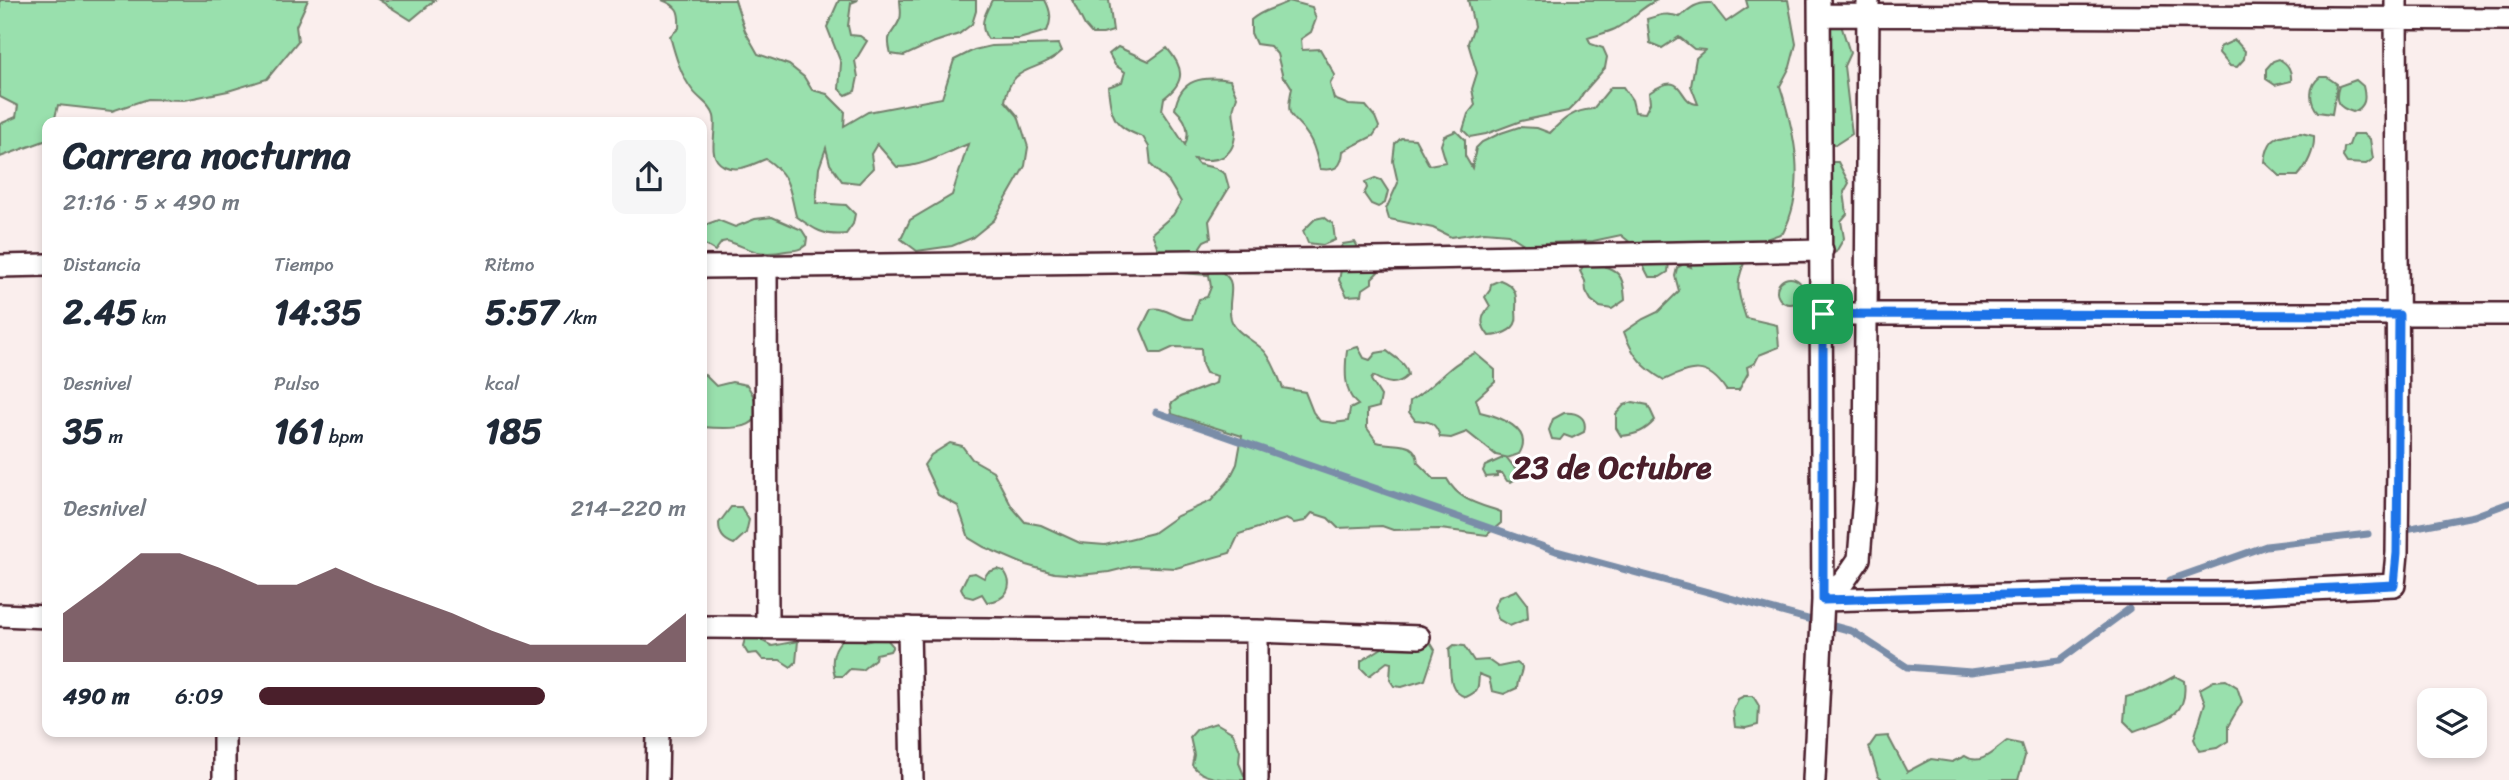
<!DOCTYPE html>
<html lang="es">
<meta charset="utf-8">
<style>
:root{--surface:#fff;--page:#f6f6f7;--text:#1f2937;--muted:#747a83;--accent:#4a1f2b}
body{margin:0;font-family:Sriracha,sans-serif;background:var(--page);color:var(--text);height:100vh;display:flex;flex-direction:column;font-size:26px;white-space:nowrap}
*{box-sizing:border-box;margin:0}
p{font-size:23px;color:var(--muted)}
.icon{flex:none;width:38px;height:38px;fill:none;stroke:currentColor;stroke-width:2;stroke-linecap:round;stroke-linejoin:round}
.map{position:relative;flex:1;overflow:hidden}
.side{position:absolute;left:42px;top:117px;width:665px;height:620px;display:flex;flex-direction:column;background:var(--surface);border-radius:14px;box-shadow:0 4px 10px #0003}
.side>*{flex:none}
.tools{position:absolute;left:2417px;top:688px;display:grid;gap:14px}
.tools a{display:grid;place-items:center;width:70px;height:70px;border-radius:14px;background:var(--surface);box-shadow:0 4px 10px #0003;font-size:35px}
.pin{position:absolute;display:grid;place-items:center;width:60px;height:60px;color:#fff;margin:-30px;border-radius:14px;box-shadow:0 4px 10px #0006}
.round{display:grid;place-items:center;flex:none;width:74px;height:74px;border-radius:14px;background:var(--page)}
.summary{display:flex;align-items:center;justify-content:space-between;height:119px;padding:0 21px}
h1{font-size:38px;font-weight:700;line-height:52px}
.metrics{display:grid;grid-template-columns:repeat(3,1fr);gap:10px;height:119px;padding:7px 21px}
.metrics div{display:grid;align-content:center}
.metrics b{font-size:35px;font-weight:700}
.metrics small{font-size:19px;font-weight:400}
.metrics p{font-size:19px}
.chart{height:196px;padding:14px 21px}
.chart p{display:flex;justify-content:space-between}
.chart svg{width:100%;height:126px;margin-top:7px;fill:var(--accent);opacity:.7}
ul{padding:0 21px;list-style:none;font-size:23px}
li{display:grid;grid-template-columns:112px 84px 1fr;align-items:center;height:52px}
li i{height:18px;border-radius:9px;background:var(--accent)}
.map>svg:first-child{display:block}
</style>
<div class="map">
<svg width="2509" height="780" viewBox="0 0 2509 780">
<rect width="100%" height="100%" fill="#faeeed"/>
<filter id="ink" filterUnits="userSpaceOnUse"><feTurbulence type="fractalNoise" baseFrequency=".0143" numOctaves="2"/><feDisplacementMap in="SourceGraphic" scale="14" xChannelSelector="R" yChannelSelector="G"/><feConvolveMatrix kernelMatrix="1 2 1 2 8 2 1 2 1" color-interpolation-filters="sRGB"/></filter>
<g filter="url(#ink)">
<path fill="#99e0ad" stroke="#72806c" stroke-width="2" d="M 0,0 L 308,0 L 296,26 L 298,41 L 267,79 L 228,91 L 184,100 L 147,99 L 112,111 L 58,105 L 54,122 L 47,122 L 47,140 L 0,157 L 0,124 L 16,117 L 18,106 L 0,97 Z
M 379,0 L 435,0 L 411,20 Z
M 662,0 L 735,0 L 745,31 L 758,54 L 789,65 L 804,77 L 812,90 L 827,94 L 845,112 L 844,126 L 868,112 L 942,98 L 954,60 L 974,50 L 991,46 L 1059,44 L 1062,51 C 1039,74 1011,62 1005,101 L 1018,116 L 1028,147 L 1025,166 L 994,220 L 972,238 L 952,246 L 917,251 L 901,239 L 910,220 L 952,195 L 968,144 C 946,153 923,167 897,167 L 877,144 L 871,154 L 873,168 L 859,183 L 842,181 L 830,164 L 826,148 L 819,168 L 816,203 L 846,205 L 855,214 L 853,224 L 846,234 C 825,237 813,229 796,216 C 789,189 791,176 766,159 C 753,164 738,173 724,166 C 705,157 718,132 714,116 C 711,105 700,100 693,91 C 681,76 675,55 670,36 L 679,28 C 680,11 678,6 662,0 Z
M 839,0 L 858,0 L 851,3 L 848,26 L 850,35 L 860,36 L 867,41 L 855,61 L 858,77 L 855,91 L 846,95 L 839,89 L 841,63 L 827,27 Z
M 900,0 L 976,0 L 976,11 L 972,24 L 959,34 L 932,43 L 904,56 L 891,54 C 885,31 893,36 900,19 C 902,14 900,5 900,0 Z
M 992,0 L 1045,0 C 1051,11 1052,19 1047,31 L 1019,39 L 988,39 C 978,25 985,14 992,0 Z
M 1072,0 L 1109,0 L 1113,31 L 1103,34 L 1092,34 L 1085,26 Z
M 1468,0 L 1657,0 C 1641,7 1631,21 1615,29 C 1606,33 1597,35 1588,38 L 1591,44 L 1603,48 L 1607,57 L 1605,68 L 1584,92 L 1578,101 L 1568,111 L 1521,121 L 1486,134 L 1470,137 L 1463,130 L 1468,114 L 1475,105 L 1472,89 L 1477,73 L 1468,43 L 1474,26 Z
M 1746,0 L 1788,0 L 1796,44 L 1790,67 L 1780,86 C 1795,134 1807,186 1783,233 L 1749,245 C 1748,255 1744,262 1741,272 C 1735,288 1741,302 1746,318 L 1777,325 L 1779,347 L 1759,355 L 1755,363 L 1747,367 L 1748,373 L 1739,390 L 1726,390 C 1707,361 1691,368 1664,380 C 1643,368 1632,355 1624,332 L 1643,319 L 1658,312 L 1679,291 L 1675,276 L 1677,268 L 1684,264 L 1691,267 L 1685,245 L 1669,262 L 1668,272 L 1660,277 L 1649,277 L 1632,244 L 1621,235 L 1593,241 L 1547,243 L 1527,246 L 1508,234 L 1484,232 L 1451,237 L 1433,228 L 1389,219 L 1386,209 L 1398,183 L 1393,161 L 1395,144 L 1401,138 L 1415,139 L 1429,165 L 1446,162 L 1441,145 L 1444,136 L 1456,131 L 1465,140 L 1465,156 L 1472,168 L 1476,148 L 1482,142 L 1501,133 L 1519,127 L 1537,128 L 1550,133 C 1563,119 1574,110 1593,109 L 1611,87 L 1623,87 L 1632,100 L 1635,112 L 1645,113 L 1650,103 L 1649,93 C 1687,67 1676,103 1698,104 L 1691,86 L 1696,58 L 1705,50 L 1694,49 L 1679,37 L 1662,48 L 1650,43 L 1647,19 C 1659,15 1668,12 1680,17 C 1690,8 1697,2 1711,3 L 1726,22 L 1748,7 Z
M 1289,1 L 1312,7 L 1316,19 L 1311,32 L 1301,39 L 1302,50 L 1320,49 L 1335,75 L 1330,84 L 1334,99 L 1349,105 L 1366,106 L 1375,117 L 1379,127 L 1373,136 L 1343,151 C 1342,167 1336,171 1320,169 C 1317,159 1315,146 1309,137 C 1294,112 1284,123 1292,88 L 1287,80 L 1283,78 L 1277,54 L 1270,46 L 1256,44 L 1251,33 L 1251,20 C 1263,9 1275,9 1289,1 Z
M 1833,21 L 1841,25 L 1850,53 L 1844,66 L 1852,134 L 1835,145 L 1830,141 L 1831,131 L 1818,124 L 1830,70 L 1824,28 Z
M 2235,40 L 2245,51 L 2244,59 L 2237,67 L 2230,66 L 2219,53 L 2220,47 Z
M 1118,47 L 1149,61 L 1167,48 C 1183,67 1187,81 1164,98 L 1162,110 L 1185,145 C 1191,131 1186,119 1175,109 C 1180,78 1203,76 1230,80 L 1237,97 C 1229,117 1237,118 1235,135 C 1233,160 1214,162 1194,159 L 1198,164 L 1215,168 L 1225,174 L 1229,188 L 1209,221 L 1211,238 L 1204,241 L 1200,247 L 1207,256 L 1209,274 L 1213,268 C 1244,280 1225,295 1231,319 C 1236,335 1256,340 1266,353 C 1274,363 1278,377 1283,388 L 1305,392 L 1313,412 L 1320,421 L 1334,423 L 1348,421 L 1350,409 L 1358,405 C 1343,393 1345,368 1347,350 L 1358,347 L 1364,358 L 1370,360 L 1376,353 L 1387,351 C 1396,359 1406,362 1408,375 C 1397,387 1387,384 1373,376 L 1371,380 L 1381,396 L 1379,407 L 1367,410 L 1367,428 L 1377,442 C 1395,447 1417,439 1418,463 L 1434,479 L 1447,479 C 1459,501 1479,504 1501,512 L 1501,523 L 1487,535 L 1440,529 L 1393,530 L 1382,526 L 1338,528 L 1328,518 L 1312,513 L 1305,521 L 1294,523 L 1286,519 L 1239,534 L 1230,553 L 1176,568 L 1133,566 L 1109,572 L 1080,575 L 1054,573 L 1026,565 L 984,547 L 969,538 L 958,506 L 938,495 L 924,465 L 931,455 L 950,443 L 962,446 L 972,459 L 993,471 L 1012,507 L 1025,522 L 1041,525 L 1080,543 L 1105,545 L 1153,533 L 1177,516 L 1211,501 L 1229,480 L 1237,464 L 1242,436 L 1172,414 L 1171,404 L 1180,397 L 1216,383 L 1217,376 L 1206,373 L 1202,364 L 1201,348 L 1174,347 L 1161,353 L 1151,353 L 1141,329 L 1151,309 C 1167,306 1177,321 1192,319 L 1199,299 L 1207,297 L 1211,287 L 1209,275 L 1180,273 L 1160,254 L 1152,233 L 1173,215 L 1181,202 L 1169,182 L 1151,165 L 1149,147 L 1143,137 C 1113,127 1111,116 1108,87 L 1122,82 L 1125,72 L 1115,65 L 1109,54 Z
M 2279,59 C 2288,64 2292,70 2291,81 L 2275,85 L 2266,79 L 2266,69 L 2273,61 Z
M 2320,77 L 2327,77 L 2337,84 L 2332,114 L 2318,112 C 2309,102 2308,86 2320,77 Z
M 2356,80 L 2363,86 C 2366,98 2366,107 2353,112 C 2337,107 2334,101 2339,86 Z
M 2301,133 L 2314,136 C 2315,150 2307,166 2298,176 L 2280,176 L 2265,162 C 2268,136 2277,135 2301,133 Z
M 2353,134 L 2364,134 L 2370,139 L 2373,159 L 2366,164 L 2347,163 L 2343,157 L 2344,148 L 2349,145 Z
M 1831,162 L 1838,162 L 1849,183 L 1844,192 L 1847,214 L 1841,221 L 1844,238 L 1836,252 L 1827,256 L 1824,172 Z
M 1375,178 L 1381,180 L 1388,191 L 1385,203 L 1378,207 L 1371,204 L 1364,194 L 1367,188 L 1365,182 Z
M 772,217 L 802,230 L 807,238 L 806,245 C 799,251 794,250 786,251 C 757,257 752,249 727,241 L 722,242 L 715,251 L 702,243 L 702,226 L 718,220 L 735,227 L 755,219 Z
M 1324,217 L 1333,224 L 1335,240 L 1323,245 L 1308,243 L 1303,231 L 1315,219 Z
M 1355,242 L 1360,251 L 1379,264 L 1379,271 L 1372,278 L 1372,283 L 1363,289 L 1362,295 L 1347,296 L 1339,280 L 1342,265 L 1337,253 L 1343,244 Z
M 1594,261 L 1601,262 C 1608,271 1601,264 1611,269 C 1624,275 1624,288 1625,300 L 1612,309 L 1600,307 L 1591,300 L 1586,291 L 1585,281 L 1580,271 L 1584,265 Z
M1777 291a13 13 0 1 1 26 0a13 13 0 1 1-26 0Z
M 1500,280 C 1516,286 1517,294 1516,310 C 1516,313 1517,318 1516,321 C 1514,331 1498,336 1489,336 C 1480,325 1480,317 1490,306 L 1485,297 L 1490,290 L 1491,284 Z
M 1475,353 L 1495,370 L 1495,382 L 1476,399 L 1480,412 C 1498,416 1535,429 1519,454 L 1507,458 L 1514,467 L 1525,473 L 1511,482 L 1507,481 L 1502,473 L 1497,473 L 1497,476 L 1486,477 L 1483,471 L 1485,466 L 1505,457 L 1496,455 L 1467,432 L 1451,438 L 1440,437 C 1436,422 1429,421 1415,420 L 1409,412 L 1410,401 C 1435,387 1447,365 1475,353 Z
M 702,374 L 705,375 L 716,386 L 732,382 L 747,385 C 777,431 736,430 702,427 Z
M 1633,402 L 1648,405 L 1655,420 C 1645,431 1636,435 1621,436 L 1616,428 L 1616,414 L 1624,405 Z
M 1564,413 C 1577,412 1588,417 1584,432 L 1572,438 L 1564,435 L 1560,440 L 1552,439 L 1549,430 L 1553,419 Z
M 731,507 L 741,507 L 749,520 L 746,533 L 734,544 C 723,540 719,534 719,523 Z
M 997,569 L 1004,571 C 1015,586 1006,601 987,602 L 982,594 L 973,598 L 965,596 L 961,588 L 968,574 L 975,573 L 984,578 L 988,572 Z
M 1517,590 L 1527,603 L 1528,618 L 1510,626 L 1498,619 L 1494,607 L 1499,597 Z
M 1390,624 L 1406,627 L 1416,626 L 1427,637 L 1435,650 L 1425,680 L 1402,687 L 1394,686 L 1390,680 L 1391,663 L 1387,662 L 1369,676 L 1361,668 L 1361,661 L 1382,648 L 1383,626 Z
M 753,636 L 772,646 L 798,641 L 796,662 L 791,667 L 780,660 L 763,660 L 757,653 L 748,654 L 743,646 L 745,639 Z
M 847,636 L 859,637 L 865,642 L 885,637 L 893,646 L 890,651 L 876,654 L 875,659 L 862,670 L 850,669 L 843,676 L 835,676 C 830,661 833,645 847,636 Z
M 1454,645 L 1464,646 L 1474,661 L 1488,660 L 1498,667 L 1517,663 L 1522,667 C 1522,674 1517,680 1517,688 L 1504,694 L 1492,691 L 1489,678 L 1479,674 C 1478,687 1480,691 1466,697 C 1445,691 1452,667 1449,649 Z
M 2175,676 L 2184,681 C 2189,718 2162,721 2134,731 L 2124,721 L 2126,697 L 2147,691 Z
M 2226,680 L 2237,687 L 2242,702 L 2228,726 L 2228,741 L 2217,748 L 2199,751 L 2194,739 L 2205,703 L 2200,689 L 2214,681 Z
M 1744,696 L 1753,696 L 1759,706 L 1758,725 L 1746,728 L 1735,727 L 1733,710 L 1738,699 Z
M 1216,723 L 1233,733 L 1240,751 L 1239,763 L 1246,780 C 1225,780 1203,780 1192,765 L 1194,755 L 1190,737 L 1197,729 Z
M 1888,736 L 1907,772 L 1931,759 L 1952,762 L 1965,756 C 1981,767 1994,750 2007,741 L 2021,744 L 2025,756 L 2018,780 L 1882,780 L 1878,776 L 1869,747 L 1876,737 Z"/>
<g fill="none" stroke-linecap="round" stroke-linejoin="round">
<path stroke="#7a8da8" stroke-width="7" d="M 1156,412 L 1556,551 L 1852,631 L 1907,667 L 1971,672 L 2060,660 L 2129,609
M 2406,529 L 2474,516 L 2509,503
M 2170,580 L 2266,546 L 2368,534"/>
<g stroke="#4a1f2b" stroke-width="26">
<path id="minor" d="M 1820,15 L 2509,19
M 0,266 L 47,265
M 766,266 L 767,627
M 702,267 L 1373,259 L 1822,250
M 1823,314 L 2509,314
M 1823,600 L 2080,593 L 2235,593 L 2394,585 L 2397,553 L 2398,464 L 2396,0
M 1823,600 L 1844,581 L 1859,559 L 1865,484 L 1868,0
M 0,615 L 47,617
M 702,627 L 1257,631 L 1419,637
M 909,628 L 912,780
M 224,732 L 224,780
M 657,780 L 658,732
M 1257,780 L 1257,631
M 1814,780 L 1823,600 L 1819,0"/>
</g>
<use href="#minor" stroke="#fff" stroke-width="21"/>
</g>
</g>
<g fill="none" stroke-linecap="round" stroke-linejoin="round" filter="url(#ink)">
<g stroke="#fff" stroke-width="14">
<path id="route" d="M 1823,314 L 2399,315 L 2397,553 L 2394,585 L 2235,593 L 2080,593 L 1823,600 Z"/>
</g>
<use href="#route" stroke="#1a73e8" stroke-width="9"/>
</g>
<g text-anchor="middle" stroke-width="6" stroke-linejoin="round" paint-order="stroke">
<g font-size="32" font-weight="bold" fill="#4a1f2b" stroke="#fff">
<text x="1612" y="478">23 de Octubre</text>
</g>
</g>
</svg>
<div class="tools">
<a><svg class="icon" aria-label="layers" viewBox="0 0 24 24"><path d="M12 4l9 5-9 5-9-5zM3 14l9 5 9-5"/></svg></a>
</div>
<div class="pin" style="left:1823px;top:314px;background:#1e9e55"><svg class="icon" aria-label="arrive" viewBox="0 0 24 24"><path d="M6 21V4h12l-3 4 3 4H6"/></svg></div>
<section class="side">
<div class="summary"><div><h1>Carrera nocturna</h1><p>21:16 · 5 × 490 m</p></div><a class="round"><svg class="icon" aria-label="share" viewBox="0 0 24 24"><path d="M12 15V3M7 8l5-5 5 5M5 13v7h14v-7"/></svg></a></div>
<div class="metrics">
<div><p>Distancia</p><b>2.45<small> km</small></b></div>
<div><p>Tiempo</p><b>14:35</b></div>
<div><p>Ritmo</p><b>5:57<small> /km</small></b></div>
</div>
<div class="metrics">
<div><p>Desnivel</p><b>35<small> m</small></b></div>
<div><p>Pulso</p><b>161<small> bpm</small></b></div>
<div><p>kcal</p><b>185</b></div>
</div>
<div class="chart"><p><span>Desnivel</span>214–220 m</p>
<svg viewBox="0 0 160 44" preserveAspectRatio="none"><path d="M0 44V27L10 17L20 6L30 6L40 11L50 17L60 17L70 11L80 17L90 22L100 27L110 33L120 38L130 38L140 38L150 38L160 27V44z"/></svg>
</div>
<ul>
<li><b>490 m</b>6:09<i style="width:67%"></i></li>
</ul>
</section>
</div>
